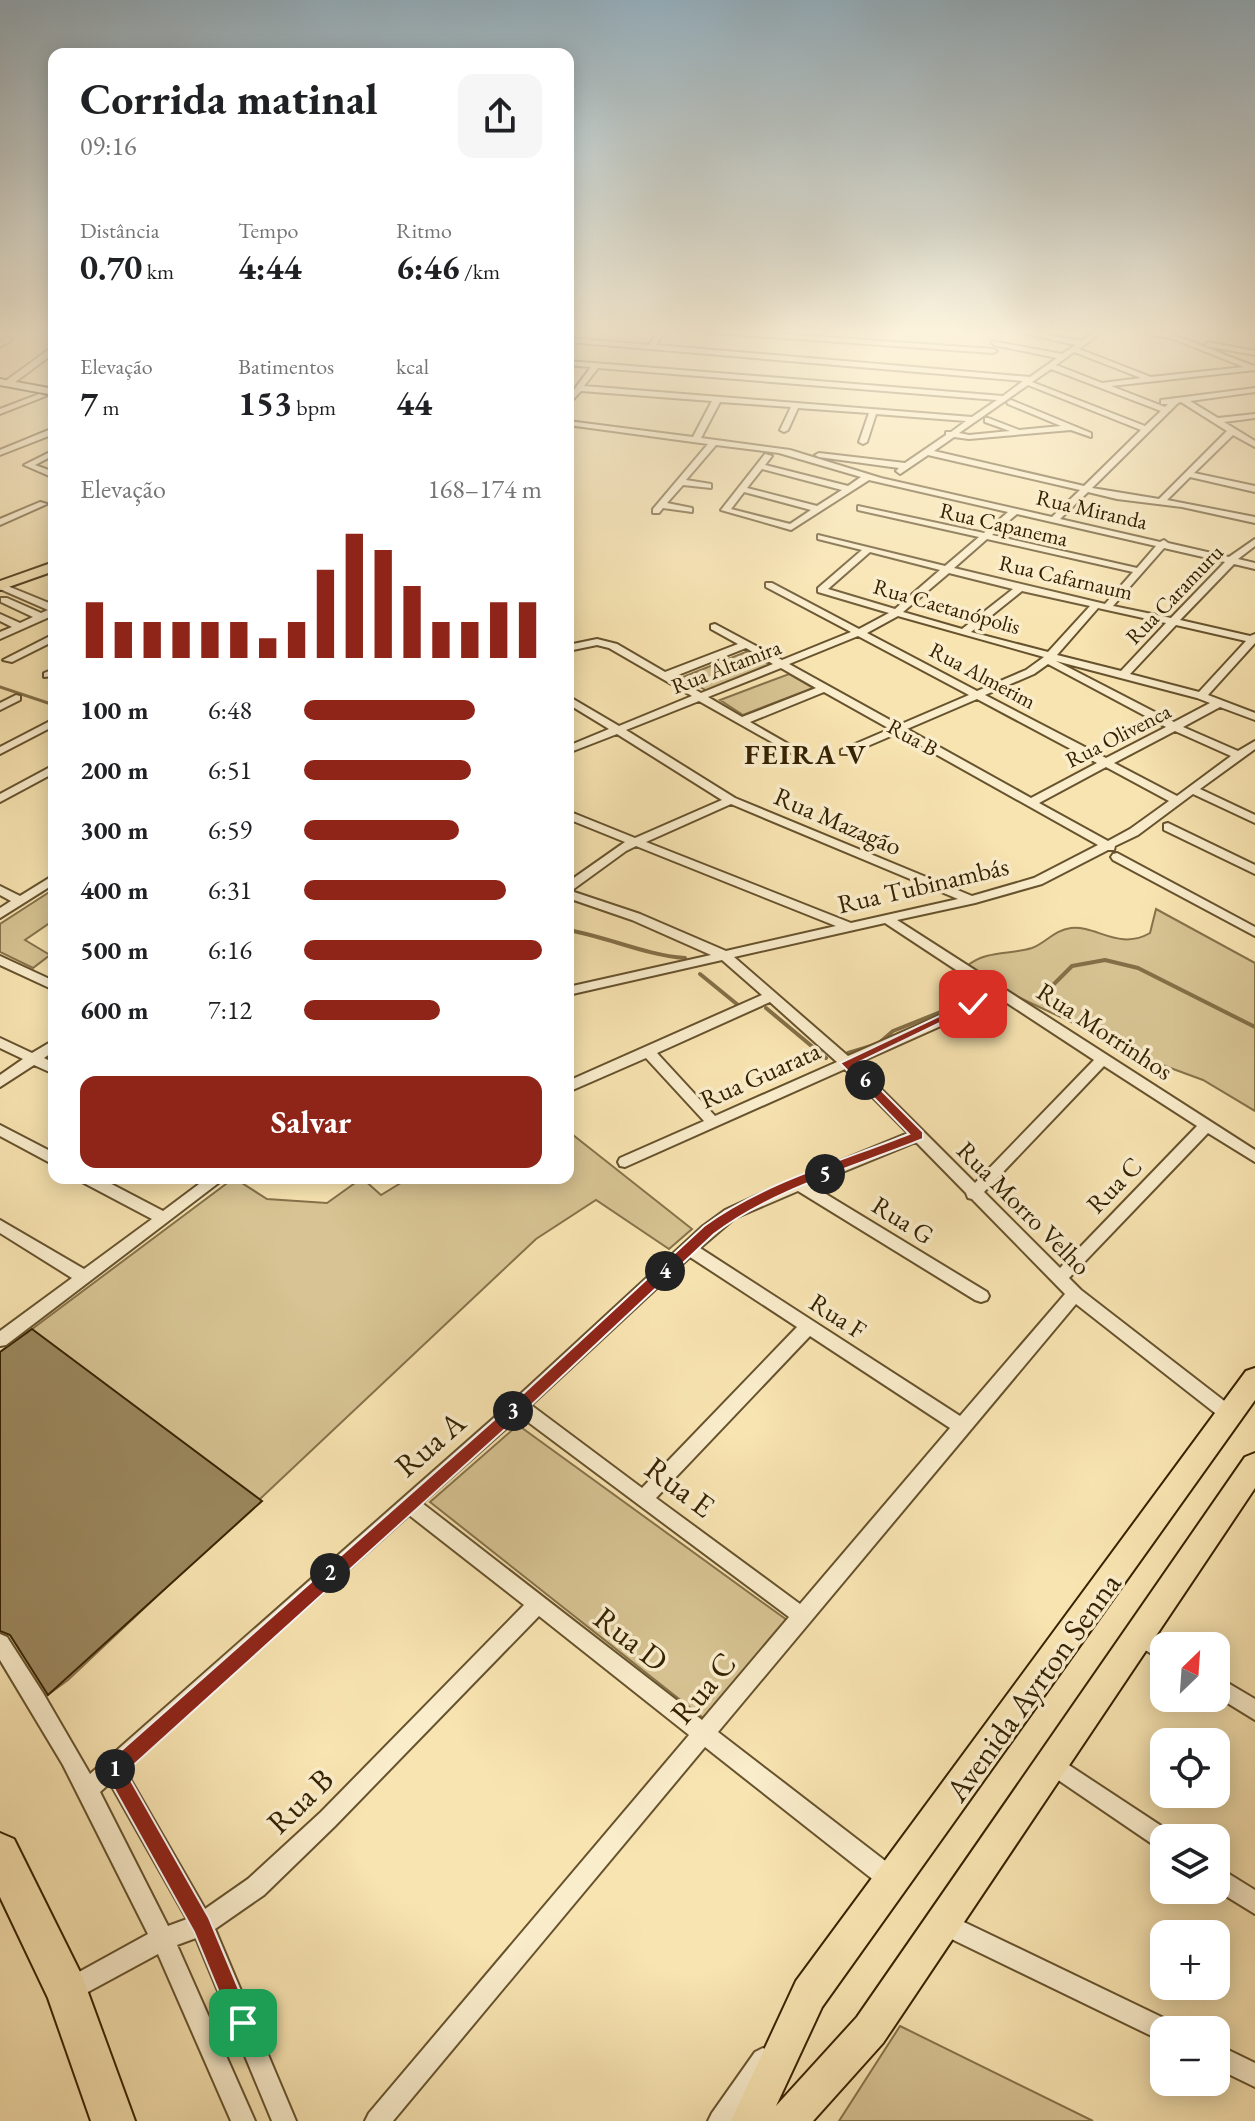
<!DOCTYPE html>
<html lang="pt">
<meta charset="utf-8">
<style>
:root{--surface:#fff;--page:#f6f6f6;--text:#202124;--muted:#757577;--accent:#8f2418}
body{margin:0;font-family:"EB Garamond",serif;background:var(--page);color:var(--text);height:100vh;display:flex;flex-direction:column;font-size:30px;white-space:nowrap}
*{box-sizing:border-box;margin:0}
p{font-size:26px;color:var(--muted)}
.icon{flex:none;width:44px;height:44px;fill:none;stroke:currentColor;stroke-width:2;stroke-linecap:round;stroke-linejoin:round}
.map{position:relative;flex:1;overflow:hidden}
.panel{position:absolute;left:48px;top:48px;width:526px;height:1136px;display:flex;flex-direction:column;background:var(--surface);border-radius:16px;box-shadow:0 4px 20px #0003}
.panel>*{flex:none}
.needle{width:52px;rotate:25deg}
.buttons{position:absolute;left:1150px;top:1632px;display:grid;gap:16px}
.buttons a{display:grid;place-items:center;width:80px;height:80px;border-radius:16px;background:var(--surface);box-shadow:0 4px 20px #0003;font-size:40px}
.pin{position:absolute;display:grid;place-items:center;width:68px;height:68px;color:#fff;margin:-34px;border-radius:16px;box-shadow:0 4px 12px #0006}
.km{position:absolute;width:40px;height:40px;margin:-20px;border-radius:50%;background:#222;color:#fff;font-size:22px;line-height:40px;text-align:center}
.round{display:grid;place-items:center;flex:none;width:84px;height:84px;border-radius:16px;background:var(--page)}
.headline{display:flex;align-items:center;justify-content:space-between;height:136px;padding:0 32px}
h1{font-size:44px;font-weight:700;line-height:60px}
.figures{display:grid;grid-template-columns:repeat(3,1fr);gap:12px;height:136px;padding:8px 32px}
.figures div{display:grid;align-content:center}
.figures b{font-size:34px;font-weight:700}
.figures small{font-size:22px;font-weight:400}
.figures p{font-size:22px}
.chart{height:224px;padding:16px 32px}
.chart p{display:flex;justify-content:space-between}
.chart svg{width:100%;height:144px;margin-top:8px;stroke:var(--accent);stroke-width:6}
.cta{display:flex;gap:16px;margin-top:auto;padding:16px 32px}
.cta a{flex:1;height:92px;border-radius:16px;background:var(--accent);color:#fff;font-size:32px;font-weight:700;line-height:92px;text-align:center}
ul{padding:0 32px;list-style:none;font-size:26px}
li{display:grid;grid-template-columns:128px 96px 1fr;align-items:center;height:60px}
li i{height:20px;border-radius:10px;background:var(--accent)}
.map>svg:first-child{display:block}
</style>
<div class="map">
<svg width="1255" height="2121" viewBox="0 0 1255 2121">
<rect width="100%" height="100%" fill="#f8e4b1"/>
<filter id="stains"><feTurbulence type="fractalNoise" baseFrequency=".0025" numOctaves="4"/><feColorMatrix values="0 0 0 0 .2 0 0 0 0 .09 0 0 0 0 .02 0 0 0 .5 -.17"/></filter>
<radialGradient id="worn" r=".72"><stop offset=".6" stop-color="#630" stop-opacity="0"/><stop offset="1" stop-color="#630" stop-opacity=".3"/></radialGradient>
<path fill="#d7c393" stroke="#86724a" stroke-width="2" d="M 748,651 L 772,666 L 707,691 L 683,677 Z
M 789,674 L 813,688 L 743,715 L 720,700 Z
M 54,889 L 54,920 L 25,940 L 50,955 L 33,968 L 0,952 L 0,924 Z
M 1156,909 L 1255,963 L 1255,1111 L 1203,1080 L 1165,1066 L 1018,997 L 967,966 C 986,950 1009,955 1032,948 C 1046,943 1054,930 1071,928 C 1096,925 1119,951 1150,933 Z
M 568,1131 L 692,1229 L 669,1249 L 596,1200 L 536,1239 L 68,1680 L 46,1696 L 0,1631 L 0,1353 L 234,1178 L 267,1199 L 327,1203 L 362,1178 L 381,1195 L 409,1178 L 568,1178 Z
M 518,1425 L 791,1623 L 707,1721 L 430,1502 Z
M 900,2026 L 1093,2121 L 839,2121 Z"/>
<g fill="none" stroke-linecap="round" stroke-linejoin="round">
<path stroke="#836f47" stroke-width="3" d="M 0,687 L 54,705"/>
<path stroke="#836f47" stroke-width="4" d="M 568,930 C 608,937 645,955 685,958
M 700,974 L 738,1005
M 1042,996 L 1072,966 L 1105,960 L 1138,968 L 1255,1027
M 766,1008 L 826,1058
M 848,1053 L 878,1044 L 893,1031 L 986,994"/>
</g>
<path fill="#9b875d" stroke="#362201" stroke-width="2" d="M 32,1329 L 262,1501 L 48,1695 L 10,1635 L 0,1631 L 0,1352 Z"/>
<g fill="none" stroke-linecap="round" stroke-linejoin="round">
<g stroke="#66522d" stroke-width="4">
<path id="street" d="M 660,329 L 667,329 L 656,345 L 1030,377 L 1057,358 L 994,345 L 991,341 L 1062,354 L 1076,345 L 1002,329 L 1015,329 L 1081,341 L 1099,329 L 1106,329 L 1079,349 L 1151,377 L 1244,367 L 1173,339 L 1123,329 C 1171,327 1213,352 1255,366 L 1255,370 L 1111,386 L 1165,407 L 1168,404 L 1161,404 L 1161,400 L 1255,388 L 1255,392 L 1190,401 L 1218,418 L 1255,414 L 1255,418 L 1224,422 L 1255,441 L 1255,447 L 1233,435 L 1194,473 L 1255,486 L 1255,492 L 1190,477 L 1167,500 L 1255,517 L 1255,523 L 1182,507 L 1117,499 L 1088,492 L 1060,519 L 1160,542 L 1164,540 L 1168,543 L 1229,557 L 1255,539 L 1255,546 L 1238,559 L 1255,563 L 1255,569 L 1234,564 L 1180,620 L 1250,636 L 1255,634 L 1255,643 L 1208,695 L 1255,713 L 1255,720 L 1220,707 L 1183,727 L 1238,751 L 1255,741 L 1255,749 L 1200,789 L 1255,815 L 1255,823 L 1193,794 L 1138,835 L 1115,846 L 1114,850 L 1108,850 L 1042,884 L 975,903 L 897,920 L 1255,1150 L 1255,1162 L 1208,1133 L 1069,1278 L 1081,1290 L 1236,1410 L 1239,1415 L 1236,1420 L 1230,1422 L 1224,1420 L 1076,1304 L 718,1732 L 901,1873 L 904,1881 L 901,1889 L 893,1892 L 885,1889 L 705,1747 L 393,2121 L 365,2121 L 369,2113 L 689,1735 L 539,1616 L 335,1826 L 264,1895 L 215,1929 L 296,2121 L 272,2121 L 196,1938 L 177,1945 L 255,2121 L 231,2121 L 158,1954 L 75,1999 L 67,2002 L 59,1999 L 56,1991 L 59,1983 L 148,1934 L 63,1765 L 0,1660 L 0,1634 L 7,1637 L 43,1693 L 90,1774 L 513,1401 L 703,1226 L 725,1210 L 760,1194 L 908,1133 L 845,1069 L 625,1167 L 620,1166 L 618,1162 L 620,1158 L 704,1121 L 646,1058 L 568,1092 L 568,1081 L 762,995 L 722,960 L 568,995 L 568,987 L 711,955 L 632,920 L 568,898 L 568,882 L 625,842 L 568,819 L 568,811 L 635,838 L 722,800 L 617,734 L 568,753 L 568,746 L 609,729 L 568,704 L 568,696 L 619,726 L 692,696 L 609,648 L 597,645 L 568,651 L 568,645 L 597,639 L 617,644 L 665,672 L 738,644 L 711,629 L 711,625 L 715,624 L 782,660 L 851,632 L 766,587 L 766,583 L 772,583 L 859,629 L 889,613 L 818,592 L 818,588 L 862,550 L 818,539 L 818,535 L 945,566 L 979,537 L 858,510 L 858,506 L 984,533 L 1008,512 L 869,480 L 791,530 L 721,510 L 765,454 L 772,456 L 765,465 L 848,486 L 861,477 L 779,453 L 716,445 L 686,480 L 711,484 L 711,488 L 683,485 L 667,503 L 692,508 L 692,512 L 663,508 L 659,513 L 653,513 L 653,509 L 708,444 L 568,425 L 568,421 L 693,437 L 712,401 L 581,391 L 568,405 L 568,398 L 591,367 L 568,365 L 568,361 L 1003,396 L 1023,381 L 568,342 L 568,338 L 649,345 ZM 1074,352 L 1141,378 L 1102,383 L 1056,365 ZM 598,368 L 997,400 L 972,417 L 584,386 ZM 1051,369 L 1161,411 L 1145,426 L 1032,382 ZM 1028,385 L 1141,430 L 1084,486 L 934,451 L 954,437 L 969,439 L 1071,430 L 1091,437 L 1091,433 L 1011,400 L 1007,402 L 1008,404 L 1061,426 L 1019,430 L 988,418 L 985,418 L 985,422 L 1010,431 L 969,435 L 959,433 ZM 720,402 L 791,407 L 780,430 L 784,432 L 788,430 L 798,408 L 869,413 L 859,442 L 863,444 L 867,442 L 876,414 L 966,421 L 951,432 L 946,432 L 946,435 L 905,463 L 819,453 L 815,455 L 819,457 L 899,468 L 896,471 L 900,474 L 928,455 L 1080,490 L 1052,517 L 881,478 L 790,450 L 701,438 ZM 1181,402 L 1227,431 L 1159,499 L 1092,488 L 1178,403 ZM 762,469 L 842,490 L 817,506 L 747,488 ZM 744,492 L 811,510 L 790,524 L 731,509 ZM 1017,514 L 1156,546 L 1137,568 L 992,535 ZM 987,539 L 1133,572 L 1105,604 L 954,568 ZM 1164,548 L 1225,562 L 1171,618 L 1113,606 ZM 870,552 L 940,570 L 895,609 L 828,589 ZM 949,573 L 1013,589 L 962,629 L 903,612 ZM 1022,591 L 1090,606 L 1048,652 L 971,632 ZM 1098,608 L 1166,623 L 1121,671 L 1057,655 ZM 898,616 L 1044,657 L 1026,670 L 977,691 L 867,633 ZM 1176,625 L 1246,641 L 1199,692 L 1130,674 ZM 858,636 L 969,695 L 899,725 L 789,664 ZM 746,648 L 773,664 L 701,693 L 673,677 ZM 1056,661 L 1197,698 L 1210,703 L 1174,722 ZM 1048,664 L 1166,727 L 1106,758 L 985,695 L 1034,674 ZM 781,668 L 816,688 L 742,717 L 708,697 ZM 824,692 L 890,729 L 841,750 L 841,754 L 849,754 L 898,733 L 1098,845 L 1034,878 L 972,896 L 735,798 L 626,730 L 699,701 L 793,754 L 797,753 L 797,749 L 750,722 ZM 977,699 L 1097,763 L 1031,798 L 907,729 ZM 1175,731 L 1231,756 L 1177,796 L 1114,763 ZM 1106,767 L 1169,801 L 1130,829 L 1108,841 L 1039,803 ZM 731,804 L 958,899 L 851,923 L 646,842 ZM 636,846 L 836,926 L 726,951 L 640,914 L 571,891 L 626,851 ZM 885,923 L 991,993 L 848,1056 L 734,957 ZM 1001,999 L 1094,1060 L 975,1183 L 856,1064 ZM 770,1002 L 837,1062 L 715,1116 L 657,1053 ZM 1104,1066 L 1197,1126 L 1060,1268 L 984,1192 ZM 916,1142 L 966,1193 L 968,1198 L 972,1199 L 1065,1294 L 960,1416 L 700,1248 L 735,1218 L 798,1191 L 975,1300 L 981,1302 L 987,1300 L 989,1296 L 987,1292 L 811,1185 ZM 690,1257 L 797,1327 L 642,1488 L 531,1405 ZM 810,1336 L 950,1428 L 800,1604 L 656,1498 ZM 520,1416 L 789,1617 L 702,1720 L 422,1503 ZM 409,1515 L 524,1605 L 321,1812 L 248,1879 L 205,1909 L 125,1770 ZM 110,1783 L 187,1919 L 168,1926 L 100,1792 Z
M 681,329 L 711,329 L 993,349 L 997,351 L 993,353 L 685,331 Z
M 1184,329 L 1201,329 L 1206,331 L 1202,333 Z
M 6,337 L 13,339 L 0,347 L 0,342 Z
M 1208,342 L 1255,351 L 1255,355 L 1205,346 Z
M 51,348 L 54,348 L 54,353 L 10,386 L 4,386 L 4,382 Z
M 39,394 L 46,396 L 0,414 L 0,409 Z
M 51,429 L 54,429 L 54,434 L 0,455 L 0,450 Z
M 54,450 L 54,455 L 35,465 L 54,472 L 54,478 L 24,465 Z
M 40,502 L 47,504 L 0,525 L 0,519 Z
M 0,583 L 54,605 L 54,615 L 0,639 L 0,632 L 12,627 L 0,621 L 0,614 L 20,623 L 33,617 L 1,602 L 1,598 L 7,598 L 41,613 L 48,610 L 0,589 Z
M 54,634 L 54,641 L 12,662 L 3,660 Z
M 54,669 L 54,676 L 44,677 L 44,673 Z
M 16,695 L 20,696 L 20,700 L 0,710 L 0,703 Z
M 54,719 L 54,726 L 0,754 L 0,747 Z
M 54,765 L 54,773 L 0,802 L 0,794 Z
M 1168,823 L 1255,865 L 1255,874 L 1164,830 L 1164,824 Z
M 1117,853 L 1255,927 L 1255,936 L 1113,860 L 1111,857 L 1113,854 Z
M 54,875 L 54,884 L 0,918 L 0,908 L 11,901 L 0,895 L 0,886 L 20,896 Z
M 0,956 L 54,981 L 54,990 L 0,965 Z
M 0,1038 L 32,1053 L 54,1040 L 54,1051 L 44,1058 L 54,1063 L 54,1074 L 34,1065 L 0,1087 L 0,1075 L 23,1059 L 0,1048 Z
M 0,1125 L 54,1153 L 54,1165 L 0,1136 Z
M 79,1178 L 100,1178 L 163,1211 L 207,1178 L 225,1178 L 6,1345 L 0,1346 L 0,1331 L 72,1278 L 0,1233 L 0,1220 L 84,1269 L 152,1219 L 82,1182 Z
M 1140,1628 L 1171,1646 L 1164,1646 L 1164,1661 L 1133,1643 L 1130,1637 L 1133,1631 Z
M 1216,1676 L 1255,1699 L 1255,1720 L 1216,1696 Z
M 1052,1754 L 1172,1833 L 1173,1838 L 1164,1838 L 1164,1852 L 1045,1771 L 1042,1764 L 1045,1757 Z
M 1216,1866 L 1255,1890 L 1255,1914 L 1216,1890 Z
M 945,1913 L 1172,2022 L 1176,2030 L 1164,2030 L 1164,2042 L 937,1932 L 934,1924 L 937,1916 Z
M 1216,2044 L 1255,2063 L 1255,2087 L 1216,2068 Z
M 763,2048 L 771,2052 L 775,2060 L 734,2121 L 708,2121 L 712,2113 L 755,2052 Z"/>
</g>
<g stroke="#362201" stroke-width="4">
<path id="secondary" d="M 0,379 L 54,389 L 54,395 L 0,385 Z"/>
</g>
<g stroke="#362201" stroke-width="4">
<path id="primary" d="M 568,329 L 578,329 L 568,334 Z
M 54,562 L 54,571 L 0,590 L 0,581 Z
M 1255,1368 L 1255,1400 L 822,2007 L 776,2106 L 857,2017 L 1245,1457 L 1255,1453 L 1255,1488 L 883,2043 L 813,2121 L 731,2121 L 796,1981 L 1246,1371 Z"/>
</g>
<g stroke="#362201" stroke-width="4">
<path id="highway" d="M 0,1833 L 14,1839 L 82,1976 L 135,2121 L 91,2121 L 48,1998 L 0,1897 Z"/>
</g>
<use href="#street" fill="#faedcc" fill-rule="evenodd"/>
<use href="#secondary" fill="#faedcc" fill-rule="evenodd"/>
<use href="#primary" fill="#f8e4b1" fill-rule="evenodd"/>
<use href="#highway" fill="#f8e4b1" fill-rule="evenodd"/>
</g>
<linearGradient id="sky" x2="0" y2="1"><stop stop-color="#94adba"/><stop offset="0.53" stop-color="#fcf3dc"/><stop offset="1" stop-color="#fcf3dc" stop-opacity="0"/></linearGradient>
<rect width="1255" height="626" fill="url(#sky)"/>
<path fill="#8f2418" stroke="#fff" stroke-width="2" d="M 969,1002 L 979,1004 L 855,1064 L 923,1132 L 923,1139 C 854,1167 773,1189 714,1234 L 525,1411 L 126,1772 L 209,1918 L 253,2023 L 250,2031 L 243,2034 L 235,2031 L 194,1932 L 107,1776 L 104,1770 L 107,1763 L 514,1402 L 704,1226 C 762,1183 841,1161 909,1134 L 840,1063 Z"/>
<g text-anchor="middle" stroke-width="7" stroke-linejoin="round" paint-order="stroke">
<g font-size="22" fill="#362201" stroke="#faedcc">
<text transform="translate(1092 509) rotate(13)" y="8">Rua Miranda</text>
<text transform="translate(1004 524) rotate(13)" y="8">Rua Capanema</text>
<text transform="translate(1066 577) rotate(13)" y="8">Rua Cafarnaum</text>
<text transform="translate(1174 594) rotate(-46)" y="8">Rua Caramuru</text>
<text transform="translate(947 606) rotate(16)" y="8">Rua Caetanópolis</text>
<text transform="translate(726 666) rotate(-21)" y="8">Rua Altamira</text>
<text transform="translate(983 675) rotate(28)" y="8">Rua Almerim</text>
<text transform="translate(1118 735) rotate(-27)" y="8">Rua Olivenca</text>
<text transform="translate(913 737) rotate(29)" y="8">Rua B</text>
</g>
<g font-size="26" fill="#362201" stroke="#faedcc">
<text transform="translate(838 821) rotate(23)" y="9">Rua Mazagão</text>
<text transform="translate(923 885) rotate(-13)" y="9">Rua Tubinambás</text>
<text transform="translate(1105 1031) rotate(33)" y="9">Rua Morrinhos</text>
<text transform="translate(760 1075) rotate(-24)" y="9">Rua Guarata</text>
<text transform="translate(1114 1185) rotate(-46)" y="9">Rua C</text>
<text transform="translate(1024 1208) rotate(45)" y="9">Rua Morro Velho</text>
<text transform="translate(903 1220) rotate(32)" y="9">Rua G</text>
<text transform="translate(838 1316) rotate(33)" y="9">Rua F</text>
</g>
<g font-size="28" font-weight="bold" letter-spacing="2" fill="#362201" stroke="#faedcc">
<text x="806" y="764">FEIRA V</text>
</g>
<g font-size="32" fill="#362201" stroke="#faedcc">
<text transform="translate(430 1444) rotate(-41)" y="11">Rua A</text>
<text transform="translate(680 1487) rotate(37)" y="11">Rua E</text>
<text transform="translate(631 1639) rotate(38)" y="11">Rua D</text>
<text transform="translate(1033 1687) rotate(-54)" y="11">Avenida Ayrton Senna</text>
<text transform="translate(703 1688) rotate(-50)" y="11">Rua C</text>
<text transform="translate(300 1801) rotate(-44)" y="11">Rua B</text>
</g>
</g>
<rect width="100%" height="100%" filter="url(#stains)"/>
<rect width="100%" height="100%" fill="url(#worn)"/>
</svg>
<div class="buttons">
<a><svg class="needle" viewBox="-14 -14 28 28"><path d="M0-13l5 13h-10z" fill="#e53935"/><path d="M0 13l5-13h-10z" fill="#757577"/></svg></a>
<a><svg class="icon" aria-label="locate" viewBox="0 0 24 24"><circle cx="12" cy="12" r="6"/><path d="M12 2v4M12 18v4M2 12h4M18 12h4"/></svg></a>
<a><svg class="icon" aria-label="layers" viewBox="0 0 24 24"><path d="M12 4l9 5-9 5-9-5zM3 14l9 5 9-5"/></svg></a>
<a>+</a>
<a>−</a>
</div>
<div class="pin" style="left:243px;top:2023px;background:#1e9e55"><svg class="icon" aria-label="arrive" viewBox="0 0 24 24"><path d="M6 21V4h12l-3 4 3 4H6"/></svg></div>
<div class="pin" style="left:973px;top:1004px;background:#d93025"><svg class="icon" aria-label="check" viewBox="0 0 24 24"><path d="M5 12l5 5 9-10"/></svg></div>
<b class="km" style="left:115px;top:1769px">1</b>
<b class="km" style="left:330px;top:1573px">2</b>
<b class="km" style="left:513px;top:1411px">3</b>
<b class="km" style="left:665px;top:1271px">4</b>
<b class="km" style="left:825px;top:1174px">5</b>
<b class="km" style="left:865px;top:1080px">6</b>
<section class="panel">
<div class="headline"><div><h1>Corrida matinal</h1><p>09:16</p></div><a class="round"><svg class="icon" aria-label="share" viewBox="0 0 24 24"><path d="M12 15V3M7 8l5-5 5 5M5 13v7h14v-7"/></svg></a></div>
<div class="figures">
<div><p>Distância</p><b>0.70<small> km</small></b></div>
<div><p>Tempo</p><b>4:44</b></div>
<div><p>Ritmo</p><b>6:46<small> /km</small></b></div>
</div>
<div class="figures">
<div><p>Elevação</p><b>7<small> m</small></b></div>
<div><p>Batimentos</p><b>153<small> bpm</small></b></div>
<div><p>kcal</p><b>44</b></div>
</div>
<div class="chart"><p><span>Elevação</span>168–174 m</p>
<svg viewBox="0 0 160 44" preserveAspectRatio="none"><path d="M5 44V27M15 44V33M25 44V33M35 44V33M45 44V33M55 44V33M65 44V38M75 44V33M85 44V17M95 44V6M105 44V11M115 44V22M125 44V33M135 44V33M145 44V27M155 44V27"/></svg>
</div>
<ul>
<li><b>100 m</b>6:48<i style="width:72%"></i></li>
<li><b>200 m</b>6:51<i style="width:70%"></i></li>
<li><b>300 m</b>6:59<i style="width:65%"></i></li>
<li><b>400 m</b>6:31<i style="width:85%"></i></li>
<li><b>500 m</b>6:16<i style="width:100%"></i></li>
<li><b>600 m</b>7:12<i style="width:57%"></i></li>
</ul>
<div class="cta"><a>Salvar</a></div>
</section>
</div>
